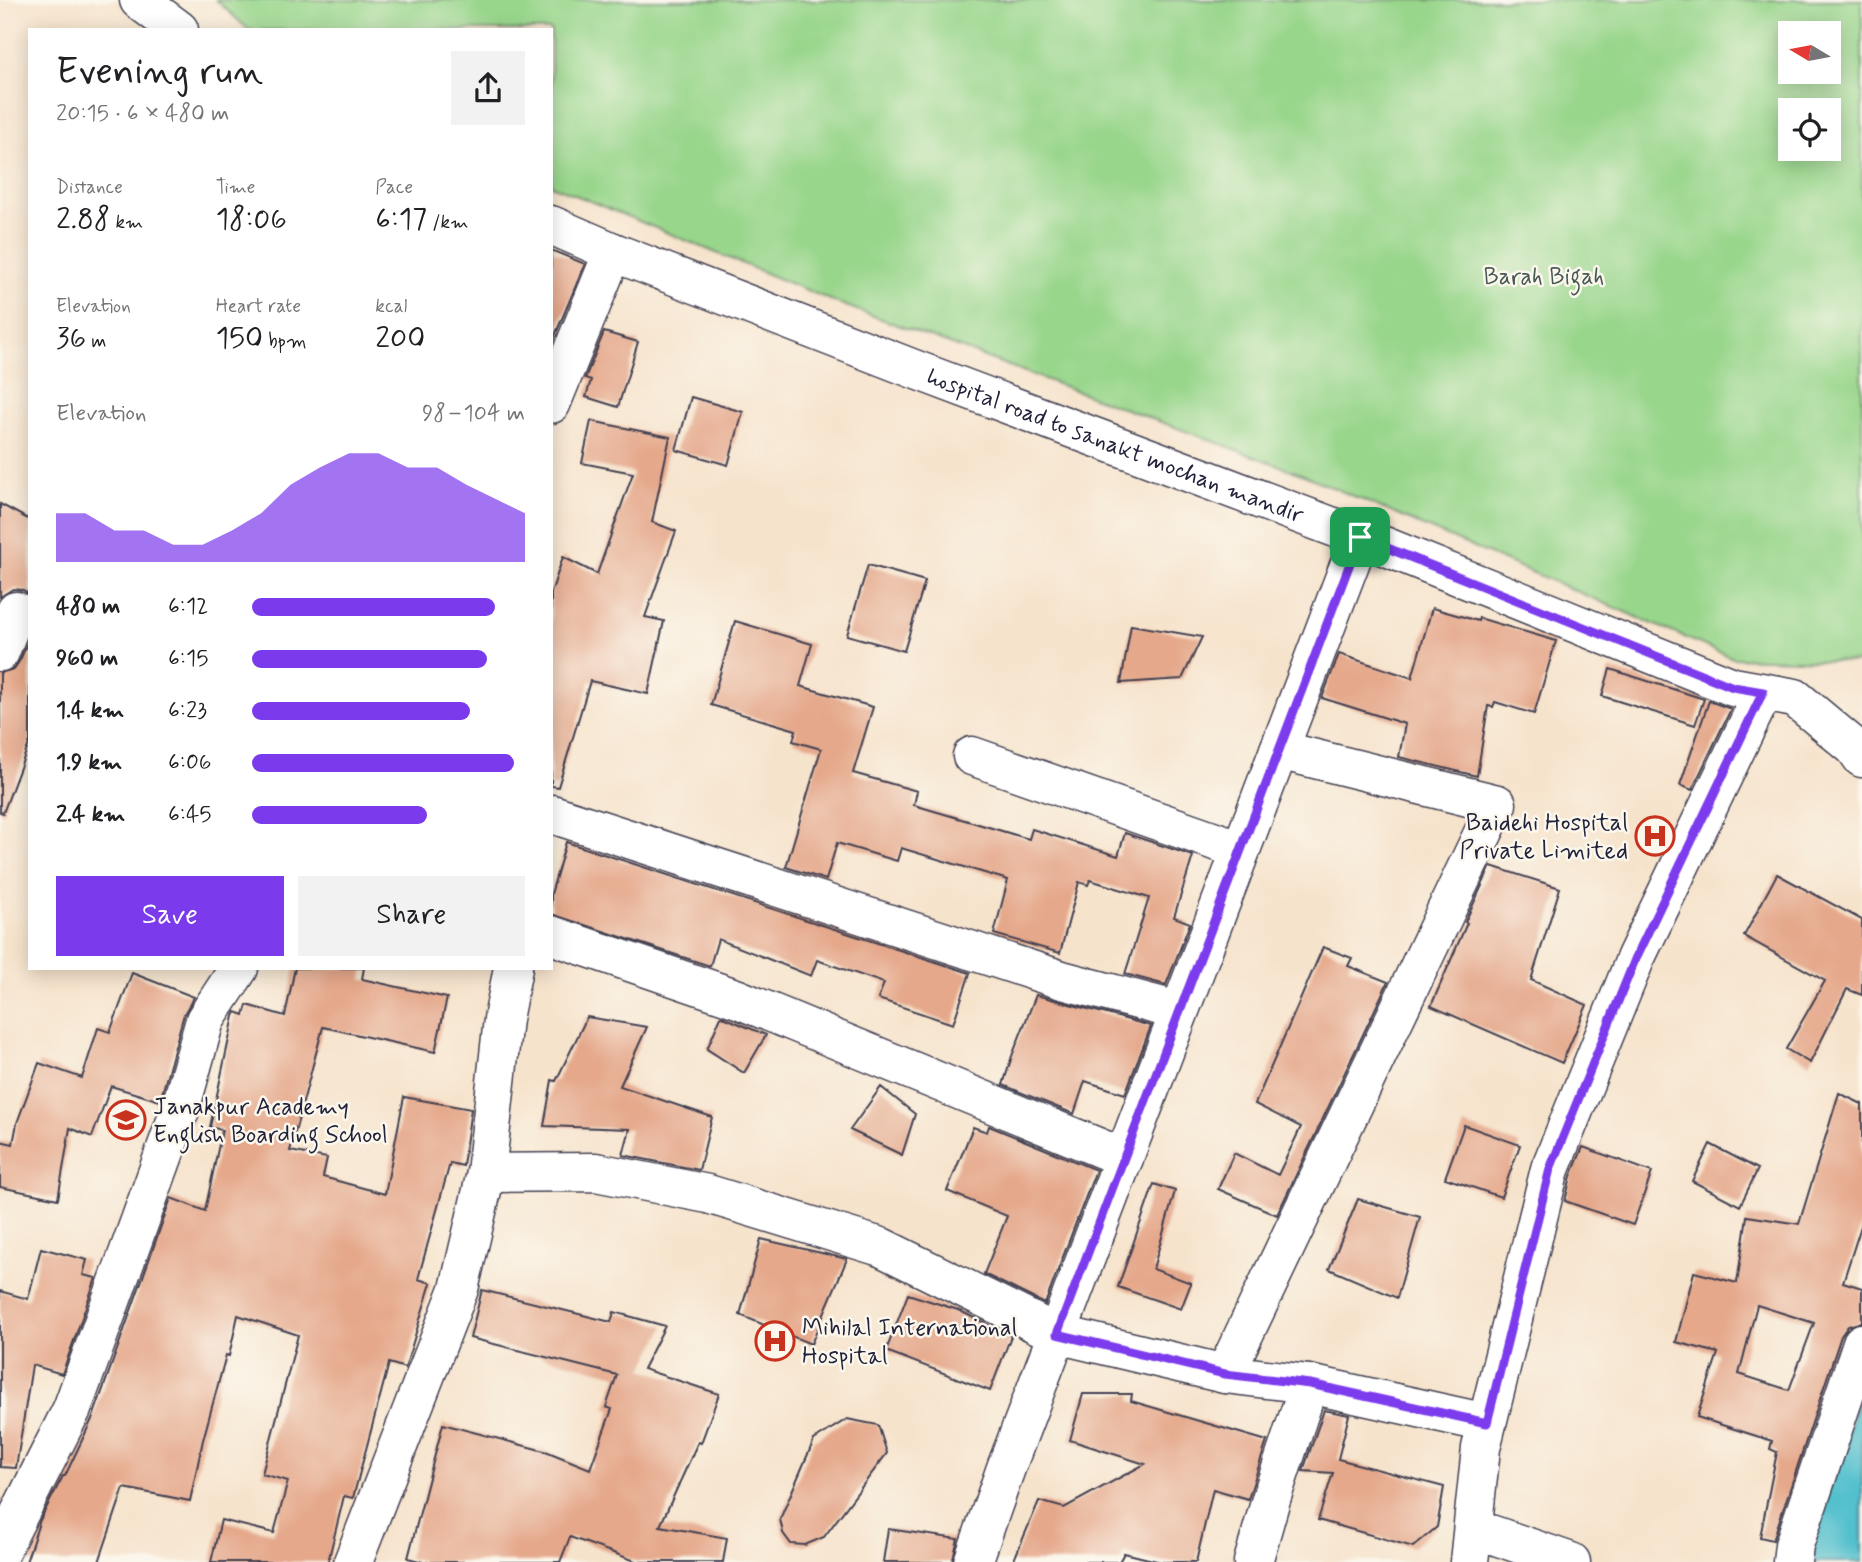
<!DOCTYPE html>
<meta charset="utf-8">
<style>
:root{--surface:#fff;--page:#f2f2f2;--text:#202124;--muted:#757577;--accent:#7c3aed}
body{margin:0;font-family:Mynerve,sans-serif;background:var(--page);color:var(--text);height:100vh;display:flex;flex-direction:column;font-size:26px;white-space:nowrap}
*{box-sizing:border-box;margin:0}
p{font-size:23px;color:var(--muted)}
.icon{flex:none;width:38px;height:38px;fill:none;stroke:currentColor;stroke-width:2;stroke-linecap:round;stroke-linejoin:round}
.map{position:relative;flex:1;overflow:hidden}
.panel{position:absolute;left:28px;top:28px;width:525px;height:942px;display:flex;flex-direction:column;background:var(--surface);border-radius:0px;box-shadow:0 4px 18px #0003}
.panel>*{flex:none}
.needle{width:46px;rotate:280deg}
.fabs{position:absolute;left:1778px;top:21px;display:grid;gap:14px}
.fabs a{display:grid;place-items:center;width:63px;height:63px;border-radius:0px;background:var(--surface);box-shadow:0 4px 18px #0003;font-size:35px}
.pin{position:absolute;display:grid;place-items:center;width:60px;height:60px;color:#fff;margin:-30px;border-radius:14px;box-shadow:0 4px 10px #0006}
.round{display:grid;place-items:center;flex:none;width:74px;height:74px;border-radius:0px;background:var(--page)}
.headline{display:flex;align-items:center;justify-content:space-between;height:119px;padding:0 28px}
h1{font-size:38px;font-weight:600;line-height:52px}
.metrics{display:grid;grid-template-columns:repeat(3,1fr);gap:10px;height:119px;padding:7px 28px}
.metrics div{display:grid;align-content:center}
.metrics b{font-size:30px;font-weight:600}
.metrics small{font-size:19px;font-weight:400}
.metrics p{font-size:19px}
.chart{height:196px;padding:14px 28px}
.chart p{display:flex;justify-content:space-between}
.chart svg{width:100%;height:126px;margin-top:7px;fill:var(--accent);opacity:.7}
.primary-button{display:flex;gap:14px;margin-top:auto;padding:14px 28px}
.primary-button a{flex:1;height:80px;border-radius:0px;background:var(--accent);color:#fff;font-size:28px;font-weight:600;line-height:80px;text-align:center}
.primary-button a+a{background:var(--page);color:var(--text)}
ul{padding:0 28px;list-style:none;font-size:23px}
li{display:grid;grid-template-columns:112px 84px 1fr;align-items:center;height:52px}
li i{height:18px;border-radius:9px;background:var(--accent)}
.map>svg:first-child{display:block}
</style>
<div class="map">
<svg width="1862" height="1562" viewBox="0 0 1862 1562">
<rect width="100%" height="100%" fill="#fbf7ec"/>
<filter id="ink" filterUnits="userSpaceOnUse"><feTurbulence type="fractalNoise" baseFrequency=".0143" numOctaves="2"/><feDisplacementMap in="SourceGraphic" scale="14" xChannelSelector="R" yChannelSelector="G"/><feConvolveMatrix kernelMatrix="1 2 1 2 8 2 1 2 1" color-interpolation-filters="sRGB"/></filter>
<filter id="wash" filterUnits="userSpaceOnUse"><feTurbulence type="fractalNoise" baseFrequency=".00686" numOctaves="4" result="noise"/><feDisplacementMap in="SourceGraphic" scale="28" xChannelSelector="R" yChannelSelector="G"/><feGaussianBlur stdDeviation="1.57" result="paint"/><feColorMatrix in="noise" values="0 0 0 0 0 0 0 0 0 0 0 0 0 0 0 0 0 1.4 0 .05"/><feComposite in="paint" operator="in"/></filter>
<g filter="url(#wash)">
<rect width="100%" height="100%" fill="#f6e3cc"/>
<path fill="#98d68b" stroke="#5d7c63" stroke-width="2" fill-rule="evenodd" d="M 216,0 L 1862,0 L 1862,662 L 1733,658 L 1299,473 L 838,303 L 551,185 L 551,30 L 249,30 ZM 1790,33 L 1829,33 L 1829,72 L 1790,72 ZM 1790,110 L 1829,110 L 1829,149 L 1790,149 Z"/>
<path fill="#53c0cd" stroke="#3a7184" stroke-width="2" d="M 1862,1389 L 1862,1562 L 1803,1562 Z"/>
<g id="blocks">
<path fill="#e5a88b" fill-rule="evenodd" d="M 551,250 L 585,264 L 551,345 Z
M 604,332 L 638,342 L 618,407 L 586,397 L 591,380 L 585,378 Z
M 691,397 L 743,412 L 728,465 L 676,450 Z
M 591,421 L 670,437 L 652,522 L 676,531 L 645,617 L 664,621 L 648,694 L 590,681 L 558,787 L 551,786 L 551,593 L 563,557 L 597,574 L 633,473 L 582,463 Z
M 0,504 L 30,520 L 30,595 L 23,590 L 13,589 L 0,597 Z
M 868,565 L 925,581 L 904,651 L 847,635 Z
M 1432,608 L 1478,621 L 1479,618 L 1556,641 L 1534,714 L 1495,702 L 1493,707 L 1488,706 L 1477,776 L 1399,757 L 1405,724 L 1322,698 L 1339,654 L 1412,678 Z
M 735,621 L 812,644 L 800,686 L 873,707 L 853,773 L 917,791 L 914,805 L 1029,839 L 1032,829 L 1118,856 L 1125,833 L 1193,856 L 1174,917 L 1190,923 L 1166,985 L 1125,974 L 1149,898 L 1090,880 L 1088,885 L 1079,882 L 1060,953 L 994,934 L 1008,880 L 901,848 L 897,861 L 837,843 L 826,880 L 786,867 L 821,749 L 793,741 L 796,730 L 711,705 Z
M 1131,625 L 1202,637 L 1182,679 L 1121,683 Z
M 30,636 L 30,741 L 3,813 L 0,812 L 0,673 L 14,669 L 20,660 Z
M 1610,669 L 1704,699 L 1695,725 L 1602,696 Z
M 1709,701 L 1731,709 L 1692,790 L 1680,785 Z
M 566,842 L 970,973 L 953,1024 L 878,999 L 884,983 L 817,960 L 811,976 L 718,939 L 710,966 L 551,914 L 551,894 Z
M 1491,866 L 1560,888 L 1531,980 L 1587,1005 L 1562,1063 L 1431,1006 L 1467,923 L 1465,922 Z
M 1777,874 L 1862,920 L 1862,995 L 1847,989 L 1810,1063 L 1786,1049 L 1825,981 L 1744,936 Z
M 1323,947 L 1352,958 L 1348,966 L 1388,982 L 1277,1215 L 1218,1189 L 1234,1153 L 1278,1175 L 1301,1127 L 1255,1104 Z
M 295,968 L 364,968 L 362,979 L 447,998 L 435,1052 L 323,1027 L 290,1151 L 327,1158 L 323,1177 L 385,1194 L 404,1097 L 471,1109 L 463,1166 L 450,1163 L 418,1279 L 431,1283 L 407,1362 L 405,1368 L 389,1363 L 353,1498 L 344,1496 L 328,1562 L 211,1562 L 221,1520 L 274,1533 L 288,1481 L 262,1474 L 298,1335 L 238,1315 L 229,1356 L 226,1355 L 203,1440 L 190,1501 L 124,1488 L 99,1562 L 26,1562 L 40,1520 L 63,1476 L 65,1476 L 93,1417 L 171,1198 L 205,1211 L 222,1130 L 210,1127 L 234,1016 L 236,1012 L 244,1015 L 247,1005 L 285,1016 Z
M 132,973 L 194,997 L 184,1014 L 160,1101 L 111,1086 L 92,1137 L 70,1128 L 58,1199 L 0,1187 L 0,1141 L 13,1144 L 17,1123 L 39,1063 L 82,1078 L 98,1028 L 110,1032 Z
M 1036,995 L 1151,1026 L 1125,1094 L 1085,1081 L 1074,1114 L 1003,1085 L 1012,1056 Z
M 721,1016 L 766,1035 L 744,1073 L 707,1049 Z
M 587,1017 L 647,1027 L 620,1086 L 712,1117 L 699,1170 L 623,1155 L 630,1129 L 544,1126 L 552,1080 L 556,1081 Z
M 881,1087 L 915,1114 L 902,1155 L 850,1130 Z
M 1839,1093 L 1862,1104 L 1862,1223 L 1843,1282 L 1862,1288 L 1862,1322 L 1848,1326 L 1841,1336 L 1773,1540 L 1760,1537 L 1777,1452 L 1770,1449 L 1772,1441 L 1697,1417 L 1718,1353 L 1676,1342 L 1694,1272 L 1737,1283 L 1747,1216 L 1799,1224 ZM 1757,1305 L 1814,1323 L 1789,1390 L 1739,1374 Z
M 1464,1125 L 1520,1145 L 1501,1197 L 1445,1178 Z
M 989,1126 L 1096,1170 L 1045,1304 L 984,1274 L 1007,1216 L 947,1191 L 973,1127 L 987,1132 Z
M 1710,1144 L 1758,1169 L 1740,1206 L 1692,1181 Z
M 1583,1147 L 1652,1172 L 1633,1225 L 1565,1201 L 1571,1176 Z
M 1154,1184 L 1175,1191 L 1153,1269 L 1191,1283 L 1181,1309 L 1118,1287 Z
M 1358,1199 L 1420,1217 L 1397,1298 L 1329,1269 Z
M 761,1239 L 847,1259 L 811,1344 L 740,1315 Z
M 41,1248 L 87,1260 L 83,1275 L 96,1278 L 62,1374 L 32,1365 L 16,1468 L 0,1467 L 0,1291 L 28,1299 Z
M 482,1290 L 611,1322 L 614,1312 L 665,1326 L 643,1369 L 719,1394 L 701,1443 L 698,1442 L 660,1526 L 727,1538 L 723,1562 L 638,1562 L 570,1537 L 560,1562 L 423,1562 L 408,1558 L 443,1424 L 548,1452 L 590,1469 L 612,1409 L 606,1407 L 617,1375 L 470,1338 Z
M 908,1294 L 958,1310 L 1011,1336 L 990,1391 L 886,1351 Z
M 1083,1394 L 1132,1394 L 1131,1401 L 1267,1441 L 1248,1499 L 1213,1489 L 1196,1562 L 1161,1562 L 1124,1553 L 1119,1562 L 1013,1562 L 1039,1501 L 1064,1508 L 1145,1464 L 1070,1440 Z
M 1324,1410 L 1349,1415 L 1338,1459 L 1444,1487 L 1437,1527 L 1413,1547 L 1318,1520 L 1333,1473 L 1303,1471 Z
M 847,1419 L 878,1425 L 887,1453 L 824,1537 L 805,1545 L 791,1544 L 783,1533 L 780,1519 L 814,1440 Z
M 888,1529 L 958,1539 L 952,1562 L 883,1562 Z"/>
</g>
</g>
<g filter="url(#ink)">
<use href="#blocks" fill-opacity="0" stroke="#423f51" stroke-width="2"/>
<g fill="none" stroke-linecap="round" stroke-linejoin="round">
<g stroke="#423f51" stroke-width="41">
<g id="minor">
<path d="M 139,0 L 179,30"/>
<path id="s1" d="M 551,225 L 613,252 L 919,371 L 1389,548 L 1733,687 L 1795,698 L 1855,748 L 1862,758"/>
<path d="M 551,404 L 613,252"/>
<path d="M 0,652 L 16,611"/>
<path d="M 972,756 L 1241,850"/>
<path d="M 552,814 L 1062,980 L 1179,1011"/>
<path d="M 551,935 L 738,999 L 1124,1158"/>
<path d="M 486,1173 L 596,1172 L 708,1194 L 881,1247 L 1057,1334 L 1225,1374 L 1497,804 L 1279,750"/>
<path d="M 1225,1374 L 1309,1384"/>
<path d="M 1473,1528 L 1571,1562"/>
<path d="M 0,1552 L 72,1409 L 180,1110 L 205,1020 L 239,968"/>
<path d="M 353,1562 L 459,1289 L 486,1173 L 503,1019 L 513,968"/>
<path d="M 973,1562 L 1006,1468 L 1360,537"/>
<path d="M 1253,1562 L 1271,1499 L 1309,1384 L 1487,1423"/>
<path d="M 1469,1562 L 1481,1448 L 1550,1169 L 1636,957 L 1763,693"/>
<path d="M 1792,1562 L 1794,1545 L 1862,1343"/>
</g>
</g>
<use href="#minor" stroke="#fff" stroke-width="38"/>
</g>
</g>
<g fill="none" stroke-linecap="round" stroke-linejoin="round" filter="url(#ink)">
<g stroke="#fff" stroke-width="14">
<path id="route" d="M 1360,537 L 1733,687 L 1763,692 L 1636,957 L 1550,1169 L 1487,1423 L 1310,1384 L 1225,1374 L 1057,1334 Z"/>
</g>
<use href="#route" stroke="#7c3aed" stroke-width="9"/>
</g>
<defs>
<g id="hospital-ring" transform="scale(2.0125)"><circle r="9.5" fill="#fbf7ec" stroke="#c8321e" stroke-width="1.5"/><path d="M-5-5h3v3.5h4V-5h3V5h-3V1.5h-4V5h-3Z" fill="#c8321e"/></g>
<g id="school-ring" transform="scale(2.0125)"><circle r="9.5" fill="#fbf7ec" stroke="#c8321e" stroke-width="1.5"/><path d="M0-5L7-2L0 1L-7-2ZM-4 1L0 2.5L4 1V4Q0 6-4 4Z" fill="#c8321e"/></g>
</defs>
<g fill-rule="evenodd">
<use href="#hospital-ring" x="1655" y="836"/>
<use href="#school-ring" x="126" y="1120"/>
<use href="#hospital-ring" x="775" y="1341"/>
</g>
<g text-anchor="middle" stroke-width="5" stroke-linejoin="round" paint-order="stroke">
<g font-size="24" fill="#455853" stroke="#fbf7ec">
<text x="1544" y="284">Barah Bigah</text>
</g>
<g font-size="24" fill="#22223b" stroke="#fbf7ec">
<text dy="8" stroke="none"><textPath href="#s1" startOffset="606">hospital road to sanakt mochan mandir</textPath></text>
</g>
<g font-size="24" fill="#22223b" stroke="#fbf7ec" text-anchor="start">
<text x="1628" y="830" text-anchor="end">Baidehi Hospital<tspan x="1628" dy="28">Private Limited</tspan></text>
<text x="153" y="1114">Janakpur Academy<tspan x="153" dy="28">English Boarding School</tspan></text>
<text x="802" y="1335">Mihilal International<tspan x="802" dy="28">Hospital</tspan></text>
</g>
</g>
</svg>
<div class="fabs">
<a><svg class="needle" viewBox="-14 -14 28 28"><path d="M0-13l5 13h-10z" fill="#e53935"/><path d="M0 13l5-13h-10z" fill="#757577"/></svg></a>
<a><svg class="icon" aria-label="locate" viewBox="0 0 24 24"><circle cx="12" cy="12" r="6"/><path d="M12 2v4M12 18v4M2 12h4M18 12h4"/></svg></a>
</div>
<div class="pin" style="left:1360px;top:537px;background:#1e9e55"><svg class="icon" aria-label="arrive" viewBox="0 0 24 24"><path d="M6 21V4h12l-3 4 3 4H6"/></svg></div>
<section class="panel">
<div class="headline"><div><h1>Evening run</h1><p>20:15 · 6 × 480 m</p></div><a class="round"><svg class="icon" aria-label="share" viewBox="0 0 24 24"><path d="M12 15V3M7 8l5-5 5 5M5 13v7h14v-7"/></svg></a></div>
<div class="metrics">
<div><p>Distance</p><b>2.88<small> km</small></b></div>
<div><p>Time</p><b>18:06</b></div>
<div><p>Pace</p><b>6:17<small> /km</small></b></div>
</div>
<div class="metrics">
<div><p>Elevation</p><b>36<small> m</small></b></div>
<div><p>Heart rate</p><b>150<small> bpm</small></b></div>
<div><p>kcal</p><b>200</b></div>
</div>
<div class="chart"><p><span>Elevation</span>98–104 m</p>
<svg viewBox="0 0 160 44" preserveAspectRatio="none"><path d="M0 44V27L10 27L20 33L30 33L40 38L50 38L60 33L70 27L80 17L90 11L100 6L110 6L120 11L130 11L140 17L150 22L160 27V44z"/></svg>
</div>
<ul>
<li><b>480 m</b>6:12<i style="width:89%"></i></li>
<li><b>960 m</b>6:15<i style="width:86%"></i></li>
<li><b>1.4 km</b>6:23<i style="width:80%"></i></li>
<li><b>1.9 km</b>6:06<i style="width:96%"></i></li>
<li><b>2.4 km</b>6:45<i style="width:64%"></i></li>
</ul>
<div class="primary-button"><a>Save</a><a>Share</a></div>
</section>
</div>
